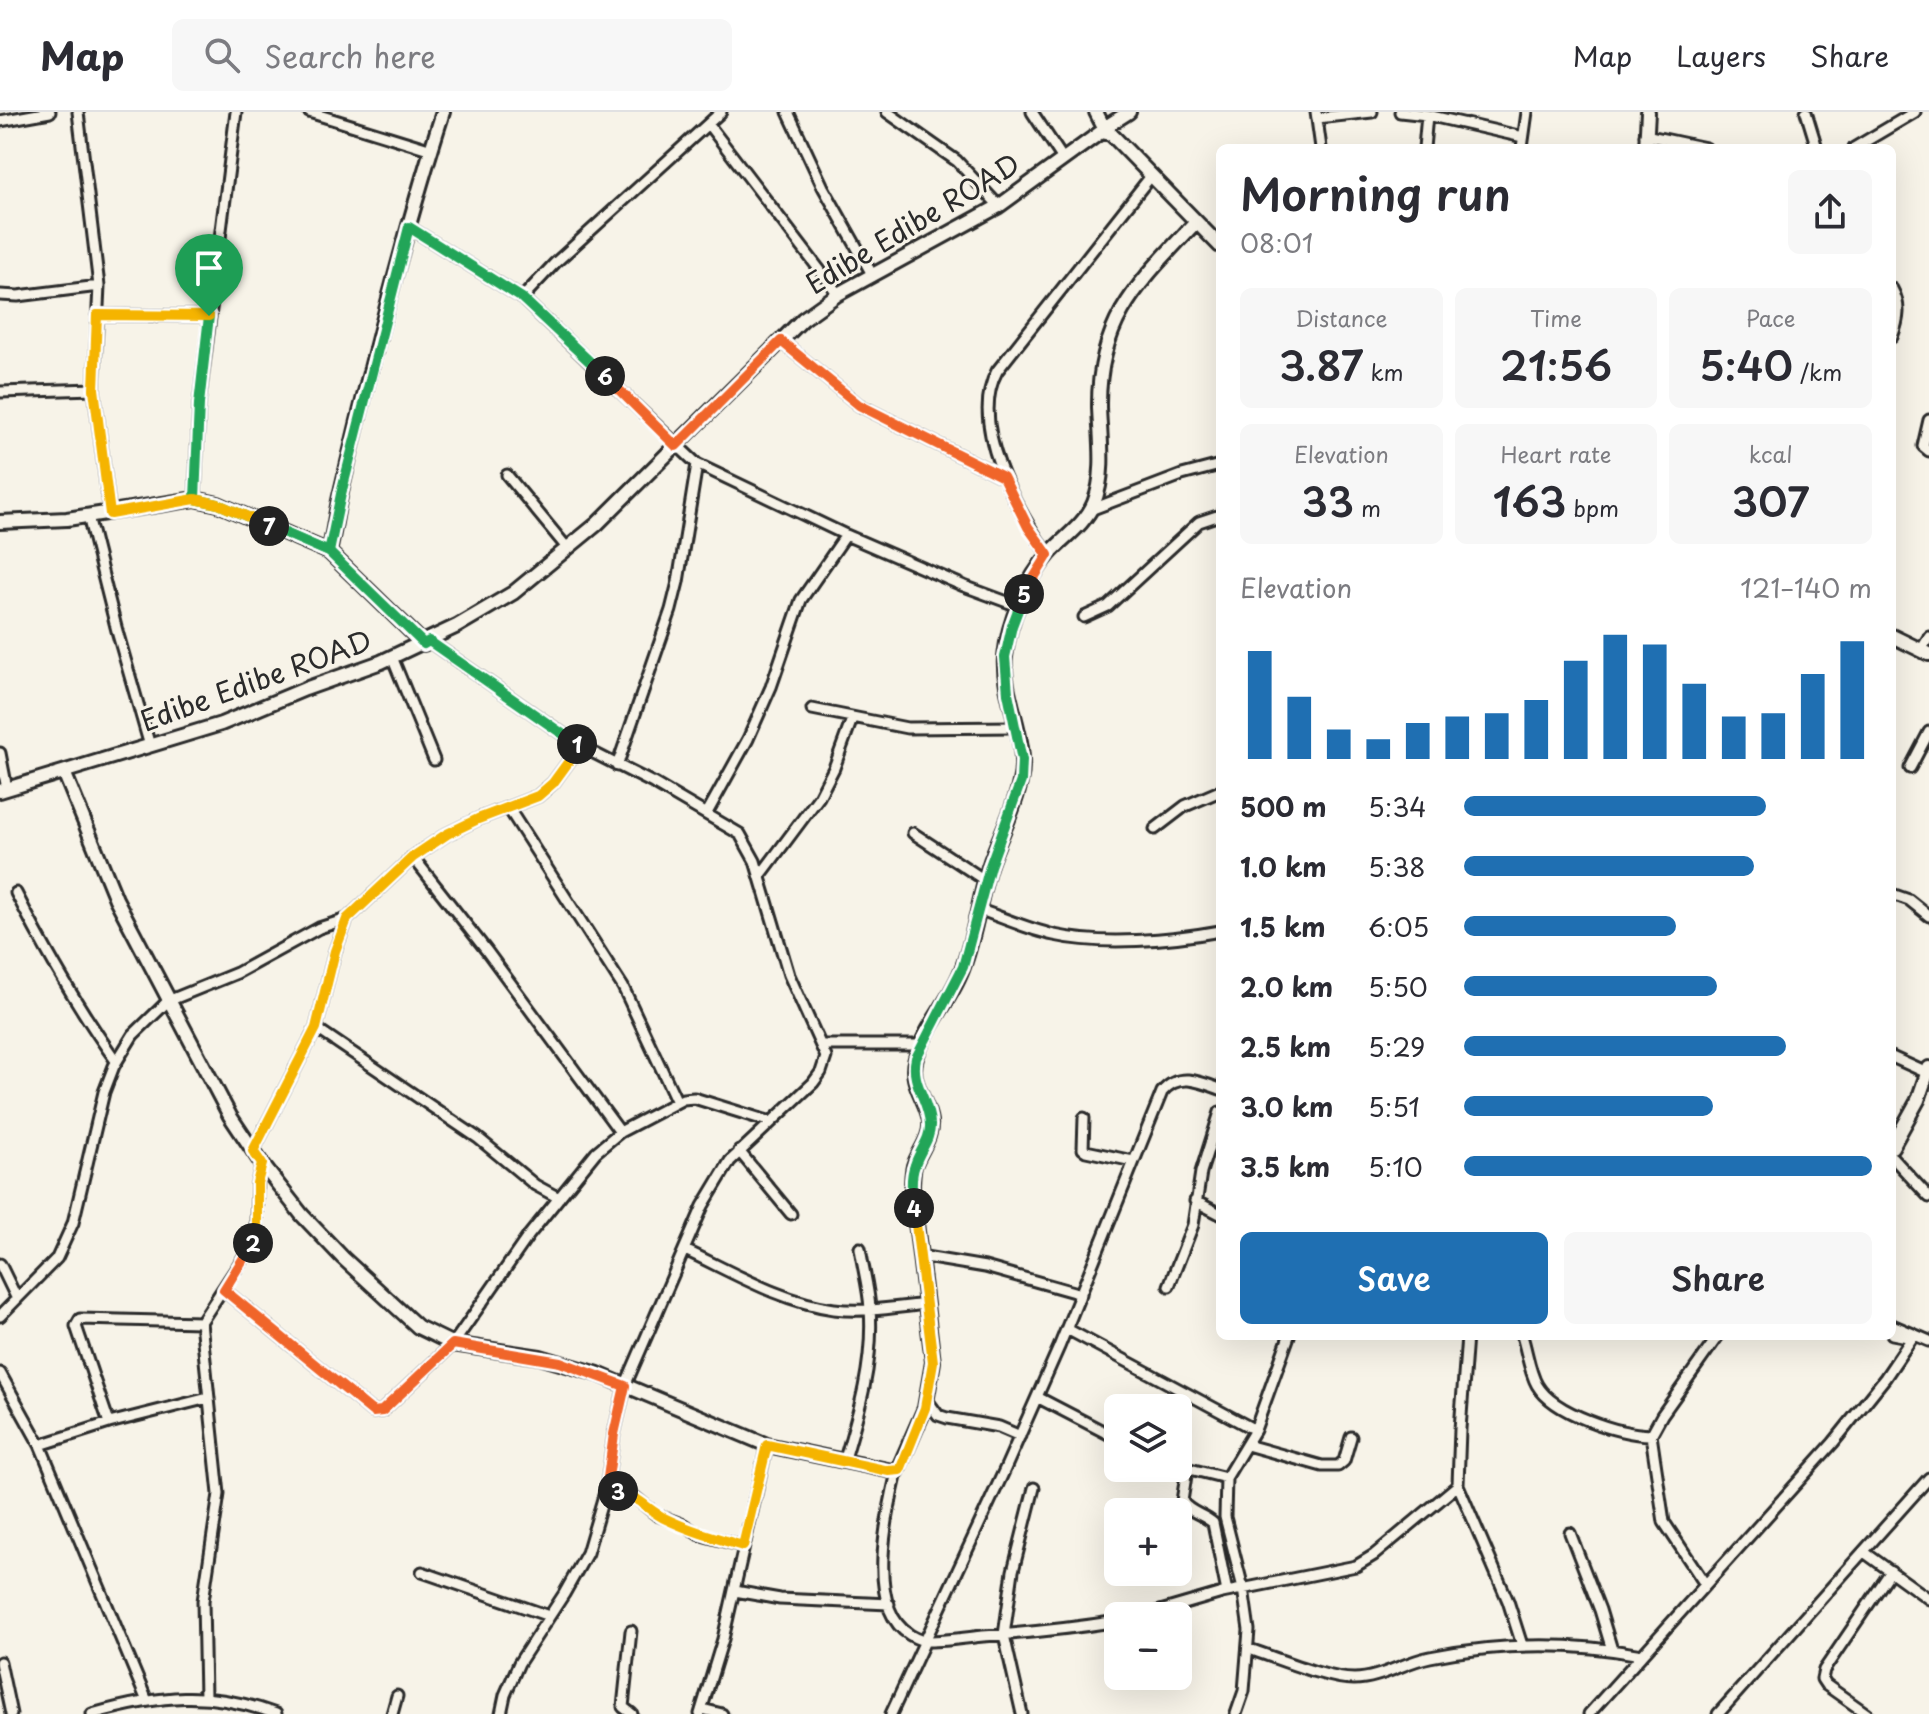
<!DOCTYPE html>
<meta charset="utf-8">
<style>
:root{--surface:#fff;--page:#f7f7f7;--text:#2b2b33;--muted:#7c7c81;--line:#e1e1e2;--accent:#1f6fb2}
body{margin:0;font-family:"Playpen Sans",sans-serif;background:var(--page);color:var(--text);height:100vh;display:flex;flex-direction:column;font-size:30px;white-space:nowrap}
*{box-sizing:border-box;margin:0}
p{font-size:26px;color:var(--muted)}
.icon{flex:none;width:44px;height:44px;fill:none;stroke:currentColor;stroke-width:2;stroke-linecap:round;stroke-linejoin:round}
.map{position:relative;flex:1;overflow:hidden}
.drawer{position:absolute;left:1216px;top:32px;width:680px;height:1196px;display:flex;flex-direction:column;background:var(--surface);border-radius:12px;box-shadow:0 8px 32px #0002}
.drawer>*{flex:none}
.controls{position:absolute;left:1104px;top:1282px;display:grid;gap:16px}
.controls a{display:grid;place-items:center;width:88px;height:88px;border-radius:12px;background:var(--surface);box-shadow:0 8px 32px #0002;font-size:40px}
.pin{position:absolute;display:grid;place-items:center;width:68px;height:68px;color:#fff;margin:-82px -34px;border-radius:50% 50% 50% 0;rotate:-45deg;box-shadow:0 0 8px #0007}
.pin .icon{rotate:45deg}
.km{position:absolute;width:40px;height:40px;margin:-20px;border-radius:50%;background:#222;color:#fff;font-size:22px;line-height:40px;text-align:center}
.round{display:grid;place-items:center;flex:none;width:84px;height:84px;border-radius:12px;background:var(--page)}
.headline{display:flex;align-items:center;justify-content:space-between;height:136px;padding:0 24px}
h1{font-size:44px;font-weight:600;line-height:60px}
.stats{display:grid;grid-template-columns:repeat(3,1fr);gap:12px;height:136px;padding:8px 24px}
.stats div{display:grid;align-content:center;border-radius:12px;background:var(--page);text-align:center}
.stats b{font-size:40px;font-weight:600}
.stats small{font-size:22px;font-weight:400}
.stats p{font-size:22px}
.chart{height:224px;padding:16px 24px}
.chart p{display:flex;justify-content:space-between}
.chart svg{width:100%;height:144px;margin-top:8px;stroke:var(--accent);stroke-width:6}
.button{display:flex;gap:16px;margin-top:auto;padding:16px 24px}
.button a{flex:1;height:92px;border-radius:12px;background:var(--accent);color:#fff;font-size:32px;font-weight:600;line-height:92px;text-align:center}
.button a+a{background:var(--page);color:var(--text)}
ul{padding:0 24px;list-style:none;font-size:26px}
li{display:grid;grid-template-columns:128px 96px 1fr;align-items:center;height:60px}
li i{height:20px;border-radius:10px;background:var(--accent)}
header{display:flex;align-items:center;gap:48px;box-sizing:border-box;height:112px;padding:0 40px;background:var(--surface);border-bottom:2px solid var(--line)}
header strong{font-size:38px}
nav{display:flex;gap:44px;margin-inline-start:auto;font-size:28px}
.search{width:560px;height:72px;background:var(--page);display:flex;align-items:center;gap:20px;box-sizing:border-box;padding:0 28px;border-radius:12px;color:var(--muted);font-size:30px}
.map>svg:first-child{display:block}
</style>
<header>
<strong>Map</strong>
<div class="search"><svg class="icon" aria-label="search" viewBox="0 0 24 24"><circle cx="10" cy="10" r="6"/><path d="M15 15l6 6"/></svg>Search here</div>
<nav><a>Map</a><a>Layers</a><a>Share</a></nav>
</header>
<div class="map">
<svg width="1929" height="1602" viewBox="0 0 1929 1602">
<rect width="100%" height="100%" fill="#f7f3e8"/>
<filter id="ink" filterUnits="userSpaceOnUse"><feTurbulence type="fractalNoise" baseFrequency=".0125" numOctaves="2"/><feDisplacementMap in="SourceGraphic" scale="16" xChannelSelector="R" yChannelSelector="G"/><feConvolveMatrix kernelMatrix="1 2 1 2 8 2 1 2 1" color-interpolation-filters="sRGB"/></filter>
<g filter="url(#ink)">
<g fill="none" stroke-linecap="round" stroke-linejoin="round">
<g stroke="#2b2b2b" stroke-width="15">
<path id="street" d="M 78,0 L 99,174 L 94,277 L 110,402
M 309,0 L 432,38
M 788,0 L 823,75 L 873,164
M 887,0 L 957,49 L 999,94
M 1032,0 L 1063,47
M 1316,0 L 1321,36
M 1400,0 L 1427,3 L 1523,25
M 1806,0 L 1817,36
M 1317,6 L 1372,0
M 0,9 L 50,0
M 708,12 L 838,182
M 1645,23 L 1706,36
M 1424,36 L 1427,3
M 1522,36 L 1527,0
M 1854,36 L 1915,0
M 409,115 L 522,186 L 697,352 L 846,423 L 964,474 L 1018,494
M 1892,177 C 1901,193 1899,207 1892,225
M 0,183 L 18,184 L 99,174
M 522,186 L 555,151 L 721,0
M 97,203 L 209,204
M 781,229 L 859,293 L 1003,365
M 0,280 L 94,277
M 1929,308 L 1923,334 L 1929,339
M 507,363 L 568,437
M 195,387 L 199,292 L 236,0
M 1090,398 L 1182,363 L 1220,353
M 88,404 L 117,519 L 150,634
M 1048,443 C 1017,398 968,313 997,259 L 1151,64
M 1084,505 L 1108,494 L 1199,410 L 1220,403
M 429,529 L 580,634 L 653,671 L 740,722 L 755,749 L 789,863 L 826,945 L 821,960 L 813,971 L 730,1049 L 703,1094 L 625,1274 L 614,1322 L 607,1373 L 587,1441 L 564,1482 L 519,1551 L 505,1583 L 501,1602
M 1921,538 L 1929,525
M 392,545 L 434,648
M 812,597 L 907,616 L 1016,615
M 0,641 L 7,677
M 617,654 L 671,498 L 678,470 L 697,352
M 1910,656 L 1929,620
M 509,697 L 623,875 L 677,990
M 707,701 L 748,627 L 771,575 L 801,488 L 846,423
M 1155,717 L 1185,694 L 1220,679
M 913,721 L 986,769
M 413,745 L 486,838 L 620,1020
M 760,764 L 819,685 L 834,656 L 852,607
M 16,781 C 46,840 78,896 116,949
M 1892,782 L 1909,788 L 1929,804
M 978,797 C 1003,806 1028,817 1054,823 C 1103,834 1171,828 1220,819
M 316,916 L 478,1026 L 535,1073 L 559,1086
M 821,933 L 921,933
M 1892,945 L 1927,961
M 1084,1006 L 1083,1037 L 1086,1039 L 1133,1049
M 253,1039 L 316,916 L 335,839 L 347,807 L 413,745 L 447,722 L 478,707 L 538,684 L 553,671 L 580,634
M 739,1039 L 791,1102
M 1892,1045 L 1929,1085
M 1195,1089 L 1220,1102
M 685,1138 C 732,1160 782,1190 834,1197 C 864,1201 897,1195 927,1192
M 919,1144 L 985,1155 L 1081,1182
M 0,1152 L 17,1187
M 1169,1174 L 1193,1113 L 1201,1060 L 1220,1000
M 224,1178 L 373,1300 L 382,1299 L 453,1232 L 529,1123 L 596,1040 L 620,1020 L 683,987 L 694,986 L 771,1010
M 0,1204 L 57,1146 L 73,1111 L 104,980 L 114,954 L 133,923 L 168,889 L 237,861 L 319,816 L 347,807
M 1892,1213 L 1929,1229
M 1067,1217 L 1255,1318
M 1892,1222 L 1913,1226
M 1467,1224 L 1460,1317 L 1458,1373 L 1508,1489 L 1522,1533
M 1522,1224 C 1527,1239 1529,1259 1537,1273 C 1554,1302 1619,1322 1651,1323
M 0,1261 L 40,1333 L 147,1589
M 1037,1285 L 1118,1327
M 927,1288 L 938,1303 L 947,1306 L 999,1315 L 1020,1324
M 109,1311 L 76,1214 L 80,1207 L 201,1210
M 40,1333 L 109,1311 L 208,1286
M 1247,1333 L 1322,1354 L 1338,1354 L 1344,1349 L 1351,1325
M 844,1350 C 859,1300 874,1250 870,1197 C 869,1177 863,1156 860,1136
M 1178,1354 L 1226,1366
M 1187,1357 L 1182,1389 C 1189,1401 1204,1402 1213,1411 L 1227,1480
M 897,1360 C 887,1402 865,1495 910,1523 C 915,1526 922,1529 928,1529 C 946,1529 965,1526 983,1524 C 1028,1521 1074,1516 1118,1509
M 607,1373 L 631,1382 L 657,1403 L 684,1413 L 698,1422 L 743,1434
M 1570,1421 L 1600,1498 L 1612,1538
M 1864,1440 L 1929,1487
M 422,1460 L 549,1504
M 1705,1472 L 1664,1410 L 1651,1323 L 1662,1303 L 1718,1224
M 735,1479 L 780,1487 L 889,1492
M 1143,1504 L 1222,1481 L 1356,1454 L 1374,1443 L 1458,1373
M 631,1519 L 623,1595 L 632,1602
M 1249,1537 C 1277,1546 1326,1567 1354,1567 C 1380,1567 1404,1550 1430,1545 C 1499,1531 1572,1530 1642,1543
M 0,1550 L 11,1602
M 205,1585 L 203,1489 L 219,1382 L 201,1210 L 253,1131 L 256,1123 L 257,1071 L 262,1052
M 702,1597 L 722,1602
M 92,1602 C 160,1583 208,1577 276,1602
M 392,1602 L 397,1584
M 700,1602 L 723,1527 L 767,1333
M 891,1602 L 1005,1357 L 1059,1235 L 1162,980 C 1178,960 1199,969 1220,977
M 1022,1602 L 1004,1523 L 1013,1459 L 1034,1376
M 1236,1602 L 1244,1579 L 1249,1518 L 1243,1476 L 1225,1405 L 1226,1366 L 1255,1318 L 1289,1224
M 1589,1602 L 1833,1331 L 1885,1266 L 1912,1226
M 1718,1602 L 1929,1366
M 1867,1602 L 1826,1573 L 1822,1567 L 1824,1558 L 1891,1459"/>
</g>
<g stroke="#2b2b2b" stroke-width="18">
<path id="secondary" d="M 1096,0 L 1106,20
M 1104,16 L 1129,0
M 1646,36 L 1648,0
M 0,410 L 67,407 L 195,387 L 218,392 L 329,440 L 424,532
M 329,440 C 334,420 336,400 341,380 C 371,252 403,124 443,0
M 1892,524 L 1929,542
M 64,660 L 116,787 L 230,1004 L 262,1052 L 302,1103 L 343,1146 L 418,1215 L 453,1232 L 540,1245 L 598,1262 L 767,1333 L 897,1360 L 925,1296 L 933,1250 L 912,1078 C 912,1070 912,1062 914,1054 C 919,1039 932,1026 930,1009 C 927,987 908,970 916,946 C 926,913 952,887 963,855 C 975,823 979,788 989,755 C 998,727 1014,700 1020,670 C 1030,629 1002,587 1005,545 C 1008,510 1026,468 1050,441 C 1065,425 1085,412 1094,391 C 1106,362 1100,326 1099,295 C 1098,207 1140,170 1196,110
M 0,679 L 221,612 L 305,577 L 381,550 L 457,514 L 513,481 L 597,412 L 803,207 L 838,182 L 999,94 L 1101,20 L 1111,22 L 1220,134
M 1892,1035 L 1918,988 L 1929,956"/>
</g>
<use href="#street" stroke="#f7f3e8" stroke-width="9"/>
<use href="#secondary" stroke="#f7f3e8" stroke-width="12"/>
</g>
</g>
<g fill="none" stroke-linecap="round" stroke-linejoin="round" filter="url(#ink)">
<g stroke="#fff" stroke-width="16">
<path id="split-1" d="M 209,204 L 199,292 L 195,387 L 218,392 L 329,440 L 424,532 L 429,529 L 577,632"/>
</g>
<g stroke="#fff" stroke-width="16">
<path id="split-2" d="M 253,1131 L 257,1114 L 257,1071 L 262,1052 L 253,1039 L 316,916 L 335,839 L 347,807 L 413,745 L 447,722 L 478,707 L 538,684 L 553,671 L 580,634 L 577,632"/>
</g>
<g stroke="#fff" stroke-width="16">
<path id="split-3" d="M 253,1131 L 224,1178 L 373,1300 L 382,1299 L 453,1232 L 560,1250 L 625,1274 L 614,1322 L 607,1373 L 618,1379"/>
</g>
<g stroke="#fff" stroke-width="16">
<path id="split-4" d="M 618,1379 C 638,1384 649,1399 666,1407 C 691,1419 716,1426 743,1434 L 767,1333 L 889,1359 L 900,1358 L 925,1296 L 933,1250 L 914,1096"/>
</g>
<g stroke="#fff" stroke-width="16">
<path id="split-5" d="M 914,1096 C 912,1082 910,1066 915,1053 C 919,1039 931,1027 930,1012 C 929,987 910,972 916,946 L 963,855 L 990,754 L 1021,669 L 1022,648 L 1008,581 L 1005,545 L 1012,514 L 1024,482"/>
</g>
<g stroke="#fff" stroke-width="16">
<path id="split-6" d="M 605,264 L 676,334 L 781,229 L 859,293 L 1003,365 L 1028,415 L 1048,443 L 1024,482"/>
</g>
<g stroke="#fff" stroke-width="16">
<path id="split-7" d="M 269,414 L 329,440 L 341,382 L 409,115 L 522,186 L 605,264"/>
</g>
<g stroke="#fff" stroke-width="16">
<path id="split-8" d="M 209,204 L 97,203 L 94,277 L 110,402 L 195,387 L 218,392 L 269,414"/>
</g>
<use href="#split-1" stroke="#22a559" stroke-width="10"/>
<use href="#split-2" stroke="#f5b400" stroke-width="10"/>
<use href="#split-3" stroke="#f0652b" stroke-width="10"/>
<use href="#split-4" stroke="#f5b400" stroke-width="10"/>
<use href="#split-5" stroke="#22a559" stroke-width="10"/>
<use href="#split-6" stroke="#f0652b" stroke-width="10"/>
<use href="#split-7" stroke="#22a559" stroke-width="10"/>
<use href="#split-8" stroke="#f5b400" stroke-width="10"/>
</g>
<g text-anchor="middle" stroke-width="6" stroke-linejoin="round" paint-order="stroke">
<g font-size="28" fill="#2b2b2b" stroke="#f7f3e8">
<text transform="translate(913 112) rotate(-31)" y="10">Edibe Edibe ROAD</text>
<text transform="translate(256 569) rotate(-20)" y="10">Edibe Edibe ROAD</text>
</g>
</g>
</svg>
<div class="controls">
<a><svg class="icon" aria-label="layers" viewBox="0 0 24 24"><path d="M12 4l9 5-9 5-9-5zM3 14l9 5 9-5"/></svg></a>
<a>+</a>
<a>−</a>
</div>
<div class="pin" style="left:209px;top:204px;background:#1e9e55"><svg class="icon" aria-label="arrive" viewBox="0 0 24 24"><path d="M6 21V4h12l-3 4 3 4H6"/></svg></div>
<b class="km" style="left:577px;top:632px">1</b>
<b class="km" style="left:253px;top:1131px">2</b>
<b class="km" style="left:618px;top:1379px">3</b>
<b class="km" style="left:914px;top:1096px">4</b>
<b class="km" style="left:1024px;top:482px">5</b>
<b class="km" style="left:605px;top:264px">6</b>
<b class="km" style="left:269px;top:414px">7</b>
<section class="drawer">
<div class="headline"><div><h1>Morning run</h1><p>08:01</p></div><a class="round"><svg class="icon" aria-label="share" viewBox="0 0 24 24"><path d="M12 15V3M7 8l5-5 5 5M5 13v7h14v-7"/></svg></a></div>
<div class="stats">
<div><p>Distance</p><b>3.87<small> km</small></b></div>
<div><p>Time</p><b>21:56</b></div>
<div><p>Pace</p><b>5:40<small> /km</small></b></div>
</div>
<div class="stats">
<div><p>Elevation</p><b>33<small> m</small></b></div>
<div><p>Heart rate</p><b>163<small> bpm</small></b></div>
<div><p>kcal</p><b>307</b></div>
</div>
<div class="chart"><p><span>Elevation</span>121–140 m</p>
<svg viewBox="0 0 160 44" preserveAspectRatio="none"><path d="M5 44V11M15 44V25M25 44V35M35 44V38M45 44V33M55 44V31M65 44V30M75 44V26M85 44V14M95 44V6M105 44V9M115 44V21M125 44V31M135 44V30M145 44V18M155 44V8"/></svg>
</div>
<ul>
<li><b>500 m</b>5:34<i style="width:74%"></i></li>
<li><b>1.0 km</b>5:38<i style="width:71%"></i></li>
<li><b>1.5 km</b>6:05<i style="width:52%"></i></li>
<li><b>2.0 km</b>5:50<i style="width:62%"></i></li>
<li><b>2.5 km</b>5:29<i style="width:79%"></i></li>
<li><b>3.0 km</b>5:51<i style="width:61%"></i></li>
<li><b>3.5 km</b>5:10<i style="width:100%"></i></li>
</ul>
<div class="button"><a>Save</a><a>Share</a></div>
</section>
</div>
